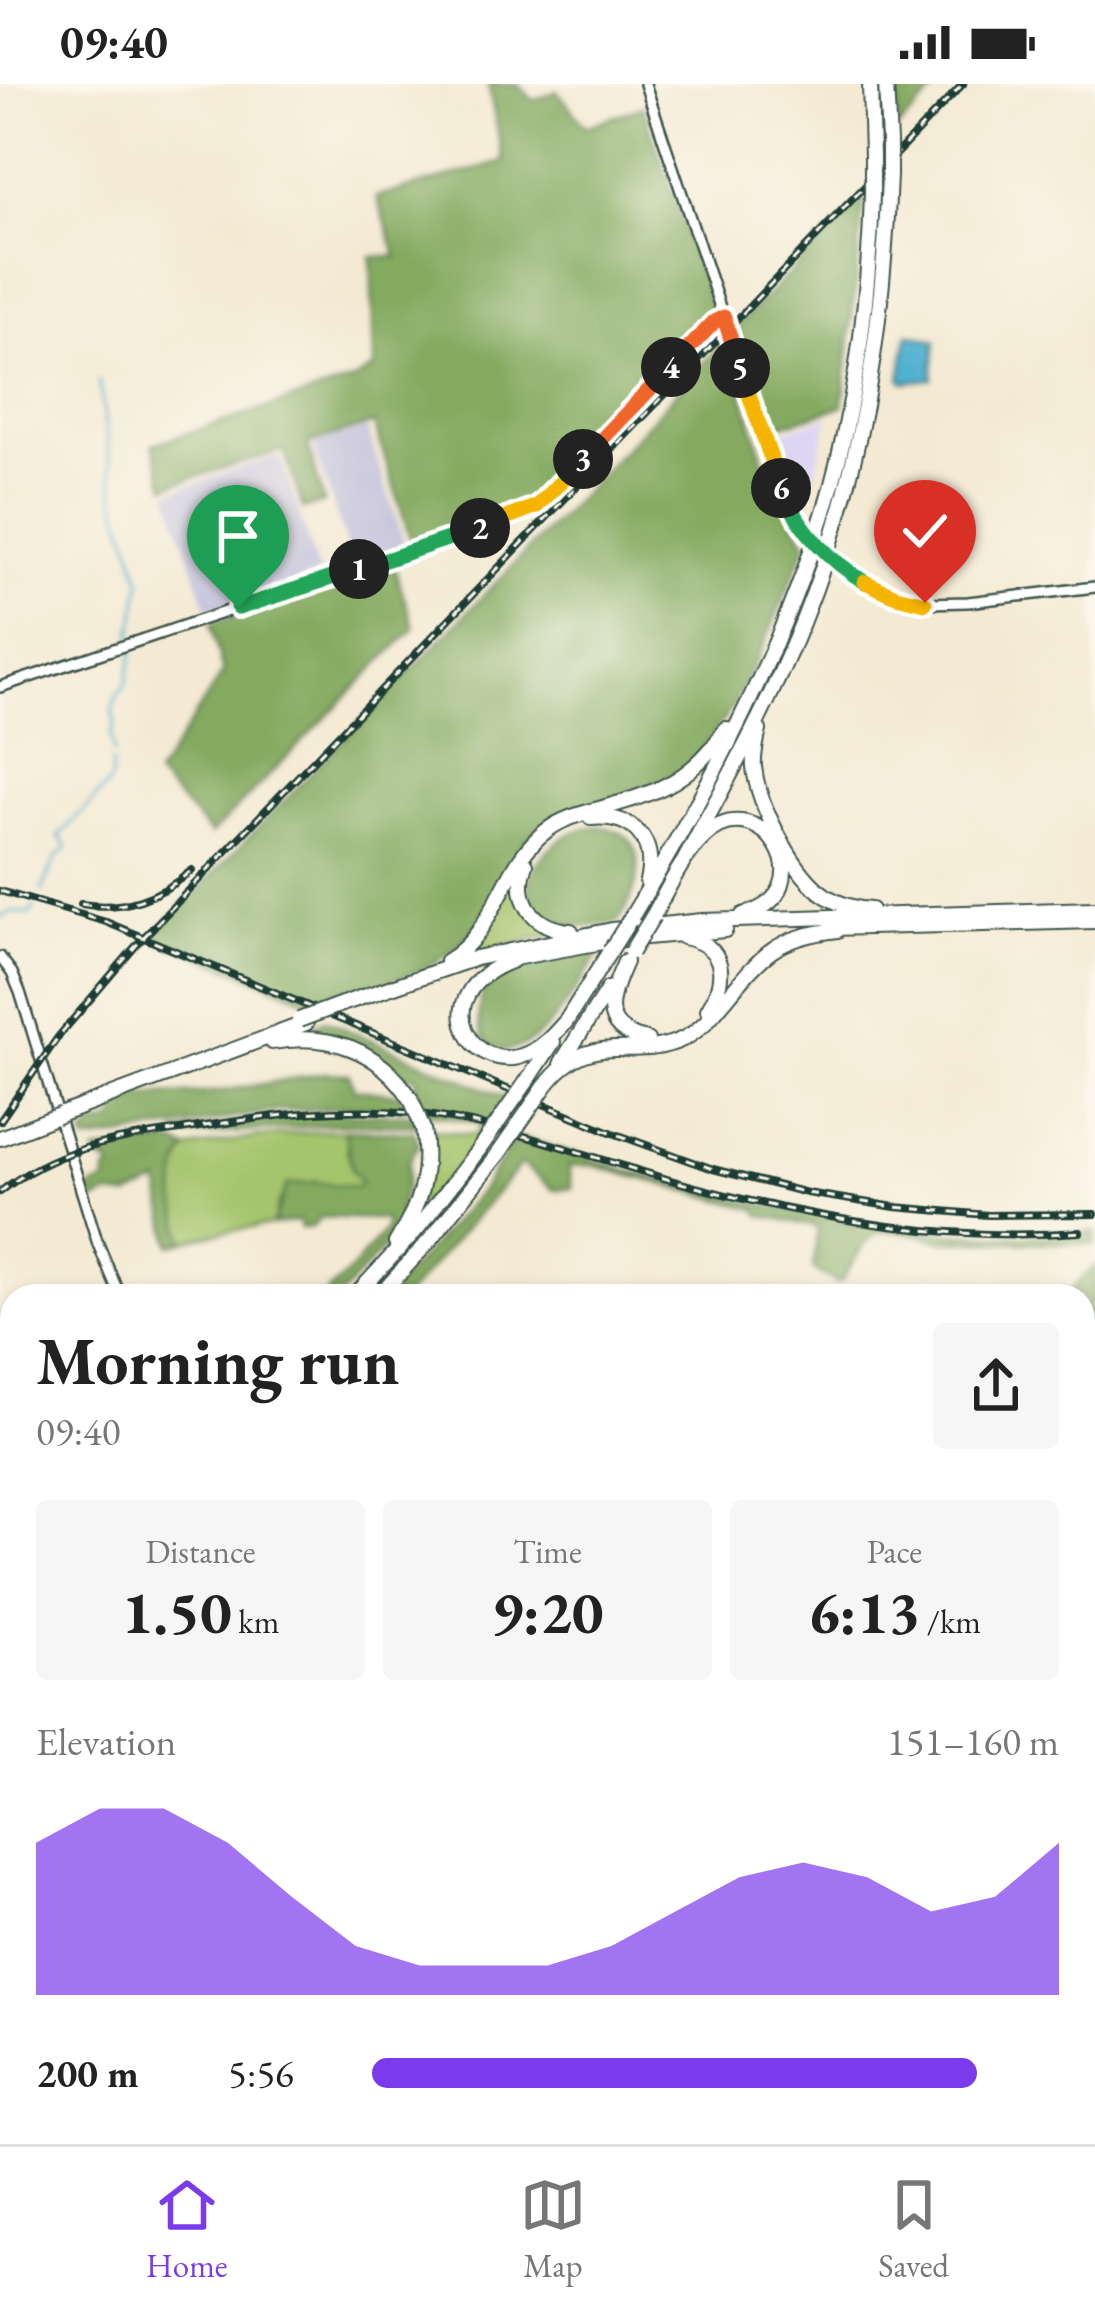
<!DOCTYPE html>
<meta charset="utf-8">
<style>
:root{--surface:#fff;--page:#f6f6f6;--text:#222;--muted:#767676;--line:#e0e0e0;--accent:#7c3aed}
body{margin:0;font-family:"EB Garamond",serif;background:var(--page);color:var(--text);height:100vh;display:flex;flex-direction:column;font-size:45px;white-space:nowrap}
*{box-sizing:border-box;margin:0}
p{font-size:39px;color:var(--muted)}
.icon{flex:none;width:66px;height:66px;fill:none;stroke:currentColor;stroke-width:2;stroke-linecap:round;stroke-linejoin:round}
.map{position:relative;flex:1;overflow:hidden}
.side{position:absolute;left:0px;top:1200px;width:1095px;height:861px;display:flex;flex-direction:column;background:var(--surface);border-radius:36px 36px 0 0;box-shadow:0 6px 18px #0003}
.side>*{flex:none}
.pin{position:absolute;display:grid;place-items:center;width:102px;height:102px;color:#fff;margin:-123px -51px;border-radius:50% 50% 50% 0;rotate:-45deg;box-shadow:0 0 12px #0007}
.pin .icon{rotate:45deg}
.km{position:absolute;width:60px;height:60px;margin:-30px;border-radius:50%;background:#222;color:#fff;font-size:33px;line-height:60px;text-align:center}
.round{display:grid;place-items:center;flex:none;width:126px;height:126px;border-radius:12px;background:var(--page)}
.summary{display:flex;align-items:center;justify-content:space-between;height:204px;padding:0 36px}
h1{font-size:66px;font-weight:700;line-height:90px}
.metrics{display:grid;grid-template-columns:repeat(3,1fr);gap:18px;height:204px;padding:12px 36px}
.metrics div{display:grid;align-content:center;border-radius:12px;background:var(--page);text-align:center}
.metrics b{font-size:60px;font-weight:700}
.metrics small{font-size:33px;font-weight:400}
.metrics p{font-size:33px}
.chart{height:336px;padding:24px 36px}
.chart p{display:flex;justify-content:space-between}
.chart svg{width:100%;height:216px;margin-top:12px;fill:var(--accent);opacity:.7}
ul{padding:0 36px;list-style:none;font-size:39px}
li{display:grid;grid-template-columns:192px 144px 1fr;align-items:center;height:90px}
li i{height:30px;border-radius:15px;background:var(--accent)}
.status{display:flex;justify-content:space-between;align-items:center;height:84px;padding:0 60px;background:var(--surface);direction:ltr}
.status svg{height:33px;fill:currentColor}
.tabs{display:flex;justify-content:space-around;align-items:center;height:168px;border-top:3px solid var(--line);background:var(--surface);font-size:33px;color:var(--muted)}
.tabs a{display:grid;justify-items:center;gap:6px}
.tabs .selected{color:var(--accent)}
.map>svg:first-child{display:block}
</style>
<div class="status"><b>09:40</b><svg viewBox="0 0 49 12"><path d="M0 12V9h3v3zM5 12V6h3v6zM10 12V3h3v9zM15 12V0h3v12zM26 1h20v11H26zM47 4h2v5h-2z"/></svg></div>
<div class="map">
<svg width="1095" height="2060" viewBox="0 0 1095 2060">
<rect width="100%" height="100%" fill="#fbf7ec"/>
<filter id="ink" filterUnits="userSpaceOnUse"><feTurbulence type="fractalNoise" baseFrequency=".00833" numOctaves="2"/><feDisplacementMap in="SourceGraphic" scale="24" xChannelSelector="R" yChannelSelector="G"/><feConvolveMatrix kernelMatrix="1 2 1 2 8 2 1 2 1" color-interpolation-filters="sRGB"/></filter>
<filter id="wash" filterUnits="userSpaceOnUse"><feTurbulence type="fractalNoise" baseFrequency=".004" numOctaves="4" result="noise"/><feDisplacementMap in="SourceGraphic" scale="48" xChannelSelector="R" yChannelSelector="G"/><feGaussianBlur stdDeviation="2.7" result="paint"/><feColorMatrix in="noise" values="0 0 0 0 0 0 0 0 0 0 0 0 0 0 0 0 0 1.4 0 .05"/><feComposite in="paint" operator="in"/></filter>
<g filter="url(#wash)">
<rect width="100%" height="100%" fill="#f4ead3"/>
<path fill="#ded5f5" d="M 829,332 L 807,423 L 790,403 L 774,360 L 778,349 Z
M 1083,1560 L 1095,1560 L 1095,1700 L 1083,1701 Z
M 669,2049 L 907,2049 L 852,2060 L 800,2060 L 799,2058 L 788,2060 L 671,2060 Z"/>
<path fill="#c3c1db" d="M 367,344 L 405,461 L 352,478 L 313,361 Z
M 280,371 L 319,490 L 208,527 L 168,408 Z"/>
<path fill="#a5c56d" stroke="#628150" stroke-width="3" d="M 524,777 L 519,802 L 551,847 L 551,851 L 455,875 Z
M 479,1043 L 486,1046 L 398,1159 L 416,1127 L 426,1045 L 473,1051 L 479,1047 Z
M 345,1046 L 348,1070 L 361,1097 L 357,1104 L 314,1098 L 279,1117 L 273,1141 L 222,1148 L 184,1157 C 177,1127 168,1093 187,1066 C 240,1054 290,1048 345,1046 Z
M 1095,1308 L 1095,1541 L 1083,1541 L 1083,1354 Z"/>
<path fill="#84aa60" stroke="#52744a" stroke-width="3" d="M 488,0 L 518,0 L 534,17 L 557,7 L 586,43 L 643,22 L 713,227 L 527,420 L 412,460 L 374,339 L 308,360 L 324,419 L 303,425 L 284,366 L 166,402 L 153,360 L 353,297 L 374,284 L 371,173 L 397,173 L 377,113 L 504,78 Z
M 896,0 L 942,0 L 898,44 Z
M 864,113 L 843,322 L 768,345 L 738,242 Z
M 726,255 L 771,399 L 807,460 C 777,527 733,657 668,695 C 624,720 562,716 526,756 C 507,777 492,819 475,844 C 441,891 372,902 321,921 L 152,853 L 586,406 Z
M 393,480 L 414,544 L 211,750 L 156,692 L 223,589 L 211,540 Z
M 599,742 C 608,744 620,747 627,753 C 650,773 633,819 617,838 C 600,841 578,845 561,839 C 495,819 545,745 599,742 Z
M 604,862 C 584,891 555,947 522,962 C 476,983 465,915 497,892 C 522,873 574,869 604,862 Z
M 325,936 L 508,1015 L 490,1041 L 420,1027 L 411,1010 L 418,996 L 416,993 L 398,992 L 392,985 L 300,951 L 299,946 Z
M 325,989 L 349,990 L 354,1005 L 398,1010 L 404,1015 L 405,1024 L 359,1022 L 276,1027 L 86,1058 L 84,1052 L 93,1043 L 115,1037 L 118,1021 C 145,1006 173,1013 202,1009 C 243,1005 284,996 325,989 Z
M 323,1029 L 414,1031 L 417,1041 L 337,1040 L 178,1053 L 176,1049 Z
M 345,1046 L 414,1048 L 419,1061 C 403,1080 411,1083 406,1103 C 403,1117 397,1120 401,1135 L 380,1168 L 340,1212 L 324,1212 L 355,1182 L 386,1144 L 384,1135 L 321,1133 L 312,1143 L 301,1144 L 299,1137 L 273,1141 L 287,1101 L 314,1098 L 357,1103 L 361,1097 L 352,1086 Z
M 516,1053 C 558,1063 598,1078 640,1090 C 788,1131 940,1163 1095,1148 L 1095,1160 L 936,1156 C 924,1151 887,1144 876,1149 C 865,1155 848,1187 841,1198 L 837,1199 L 813,1185 L 818,1143 L 760,1131 L 759,1126 L 592,1081 L 569,1082 L 572,1104 L 554,1106 L 521,1080 L 409,1208 L 405,1212 L 387,1212 L 483,1104 Z
M 175,1059 L 187,1066 C 169,1094 177,1127 184,1157 L 171,1161 L 159,1099 L 129,1113 L 109,1111 L 89,1120 L 86,1107 L 106,1097 L 106,1088 L 110,1085 L 109,1078 L 103,1078 L 95,1069 L 137,1061 Z
M 1095,1182 L 1095,1277 L 1083,1273 L 1083,1212 L 1065,1212 Z
M 1095,1757 L 1093,1838 L 1085,1865 L 1091,1873 L 1089,1877 L 1083,1874 L 1083,1766 L 1087,1760 Z"/>
<path fill="#51b1d0" stroke="#387782" stroke-width="3" d="M 908,250 L 936,257 L 932,295 L 904,298 L 901,294 Z"/>
<g fill="none" stroke-linecap="round" stroke-linejoin="round">
<path stroke="#51b1d0" stroke-width="3" d="M 99,297 L 115,412 L 141,496 L 132,553
M 114,669 L 111,651 L 115,640 L 112,626 L 117,611 L 126,601 L 134,564
M 42,807 L 56,774 L 68,763 L 59,752 L 107,702 L 111,696 L 112,679
M 0,833 L 12,828 L 31,830 L 34,822
M 978,2056 L 978,2049
M 655,2060 L 660,2049"/>
<path stroke="#51b1d0" stroke-width="6" d="M 1083,1455 L 1095,1455
M 1095,1471 L 1088,1472 L 1085,1477 L 1088,1483 L 1095,1484
M 1083,1501 L 1095,1501"/>
</g>
</g>
<g filter="url(#ink)">
<g fill="none" stroke-linecap="round" stroke-linejoin="round">
<g stroke="#3f574c" stroke-width="14">
<path id="secondary" d="M 645,0 L 773,381 L 788,418 L 810,451
M 835,477 L 882,507 L 925,519 L 968,518 L 1095,503
M 0,603 L 531,426 L 543,417 L 714,238 L 724,233
M 0,873 L 12,889 L 20,908 L 98,1160 L 120,1212
M 358,2049 L 360,2060
M 1084,2060 L 1095,2008"/>
</g>
<g stroke="#3f574c" stroke-width="15">
<path id="primary" d="M 1083,1735 L 1095,1733
M 1083,1743 L 1095,1740
M 0,1983 L 12,1981
M 280,2060 L 292,2049"/>
</g>
<g stroke="#3f574c" stroke-width="18">
<path id="highway" d="M 870,0 L 872,72
M 886,0 L 889,58
M 759,646 C 756,658 753,670 754,683 C 758,721 794,791 826,812 C 840,821 854,825 871,826
M 591,734 C 632,730 657,755 647,797
M 684,777 C 726,699 769,621 802,539 C 861,393 883,248 889,91
M 526,780 C 513,816 533,844 571,847
M 653,832 C 668,805 681,775 704,753 C 760,698 830,808 743,831
M 629,837 C 710,704 791,550 832,400 C 858,305 869,209 872,111
M 831,844 L 1095,837
M 683,853 C 726,861 728,893 708,926
M 503,876 L 613,856 L 725,846
M 513,876 C 419,911 475,998 531,968 C 546,961 556,948 567,936
M 447,877 C 497,848 501,781 546,747 C 564,733 585,729 606,723 C 661,708 694,694 726,645
M 625,878 C 609,913 597,946 647,956
M 342,920 L 476,874 L 612,846 L 702,837 L 1095,825
M 565,939 L 610,867
M 272,958 C 329,948 379,965 411,1015
M 562,978 L 608,905
M 530,993 L 553,958
M 544,1004 C 591,940 631,981 685,954 C 702,945 713,930 725,916 C 763,870 776,853 838,846
M 62,1030 L 306,939
M 0,1054 L 55,1033
M 396,1159 C 419,1123 431,1088 423,1045
M 355,1212 L 417,1145 L 480,1064
M 379,1212 L 431,1155 L 499,1069
M 0,1481 L 12,1471
M 0,1503 L 12,1493"/>
</g>
<use href="#secondary" stroke="#fff" stroke-width="9"/>
<use href="#primary" stroke="#fff" stroke-width="10"/>
<use href="#highway" stroke="#fff" stroke-width="14"/>
<g stroke="#1f3d34" stroke-width="8">
<path id="rail" d="M 0,807 L 106,838 L 613,1049 L 713,1085 L 807,1109 L 895,1123 L 988,1131 L 1095,1130
M 81,820 C 124,827 159,814 192,786
M 0,1037 L 58,953 L 140,857 L 963,0
M 0,1108 C 58,1062 115,1056 186,1045 C 262,1033 336,1021 412,1029 C 499,1039 584,1071 667,1095 C 800,1133 942,1159 1080,1148
M 1083,1401 L 1088,1385"/>
</g>
<use href="#rail" stroke="#fbf7ec" stroke-width="3" stroke-dasharray="9" stroke-linecap="butt"/>
<g stroke="#3f574c" stroke-width="14" stroke-linecap="butt">
<path id="secondary-bridge" d="M 810,451 L 835,477"/>
</g>
<g stroke="#3f574c" stroke-width="18" stroke-linecap="butt">
<path id="highway-bridge" d="M 889,58 L 889,91
M 872,111 L 872,72
M 610,867 L 629,837
M 631,868 L 653,832
M 299,936 L 342,920
M 411,1015 L 423,1045
M 55,1033 L 62,1030
M 480,1064 L 530,993
M 499,1069 L 544,1004"/>
</g>
<use href="#secondary-bridge" stroke="#fff" stroke-width="9"/>
<use href="#highway-bridge" stroke="#fff" stroke-width="14"/>
</g>
</g>
<g fill="none" stroke-linecap="round" stroke-linejoin="round" filter="url(#ink)">
<g stroke="#fff" stroke-width="24">
<path id="split-1" d="M 238,524 L 359,485"/>
</g>
<g stroke="#fff" stroke-width="24">
<path id="split-2" d="M 359,485 L 480,444"/>
</g>
<g stroke="#fff" stroke-width="24">
<path id="split-3" d="M 480,444 L 537,422 L 583,375"/>
</g>
<g stroke="#fff" stroke-width="24">
<path id="split-4" d="M 583,375 L 671,283"/>
</g>
<g stroke="#fff" stroke-width="24">
<path id="split-5" d="M 671,283 L 714,238 L 724,233 L 740,284"/>
</g>
<g stroke="#fff" stroke-width="24">
<path id="split-6" d="M 740,284 L 781,404"/>
</g>
<g stroke="#fff" stroke-width="24">
<path id="split-7" d="M 781,404 C 799,444 827,475 865,498"/>
</g>
<g stroke="#fff" stroke-width="24">
<path id="split-8" d="M 865,498 L 896,512 L 925,519"/>
</g>
<use href="#split-1" stroke="#22a559" stroke-width="15"/>
<use href="#split-2" stroke="#22a559" stroke-width="15"/>
<use href="#split-3" stroke="#f5b400" stroke-width="15"/>
<use href="#split-4" stroke="#f0652b" stroke-width="15"/>
<use href="#split-5" stroke="#f0652b" stroke-width="15"/>
<use href="#split-6" stroke="#f5b400" stroke-width="15"/>
<use href="#split-7" stroke="#22a559" stroke-width="15"/>
<use href="#split-8" stroke="#f5b400" stroke-width="15"/>
</g>
</svg>
<div class="pin" style="left:238px;top:524px;background:#1e9e55"><svg class="icon" aria-label="arrive" viewBox="0 0 24 24"><path d="M6 21V4h12l-3 4 3 4H6"/></svg></div>
<div class="pin" style="left:925px;top:519px;background:#d93025"><svg class="icon" aria-label="check" viewBox="0 0 24 24"><path d="M5 12l5 5 9-10"/></svg></div>
<b class="km" style="left:359px;top:485px">1</b>
<b class="km" style="left:480px;top:444px">2</b>
<b class="km" style="left:583px;top:375px">3</b>
<b class="km" style="left:671px;top:283px">4</b>
<b class="km" style="left:740px;top:284px">5</b>
<b class="km" style="left:781px;top:404px">6</b>
<section class="side">
<div class="summary"><div><h1>Morning run</h1><p>09:40</p></div><a class="round"><svg class="icon" aria-label="share" viewBox="0 0 24 24"><path d="M12 15V3M7 8l5-5 5 5M5 13v7h14v-7"/></svg></a></div>
<div class="metrics">
<div><p>Distance</p><b>1.50<small> km</small></b></div>
<div><p>Time</p><b>9:20</b></div>
<div><p>Pace</p><b>6:13<small> /km</small></b></div>
</div>
<div class="chart"><p><span>Elevation</span>151–160 m</p>
<svg viewBox="0 0 160 44" preserveAspectRatio="none"><path d="M0 44V13L10 6L20 6L30 13L40 24L50 34L60 38L70 38L80 38L90 34L100 27L110 20L120 17L130 20L140 27L150 24L160 13V44z"/></svg>
</div>
<ul>
<li><b>200 m</b>5:56<i style="width:88%"></i></li>
</ul>
</section>
</div>
<nav class="tabs">
<a class="selected"><svg class="icon" aria-label="home" viewBox="0 0 24 24"><path d="M3 11l9-7 9 7M6 9v11h12V9"/></svg>Home</a>
<a><svg class="icon" aria-label="map" viewBox="0 0 24 24"><path d="M3 6l6-2 6 2 6-2v14l-6 2-6-2-6 2zM9 4v14M15 6v14"/></svg>Map</a>
<a><svg class="icon" aria-label="saved" viewBox="0 0 24 24"><path d="M7 4h10v16l-5-4-5 4z"/></svg>Saved</a>
</nav>
